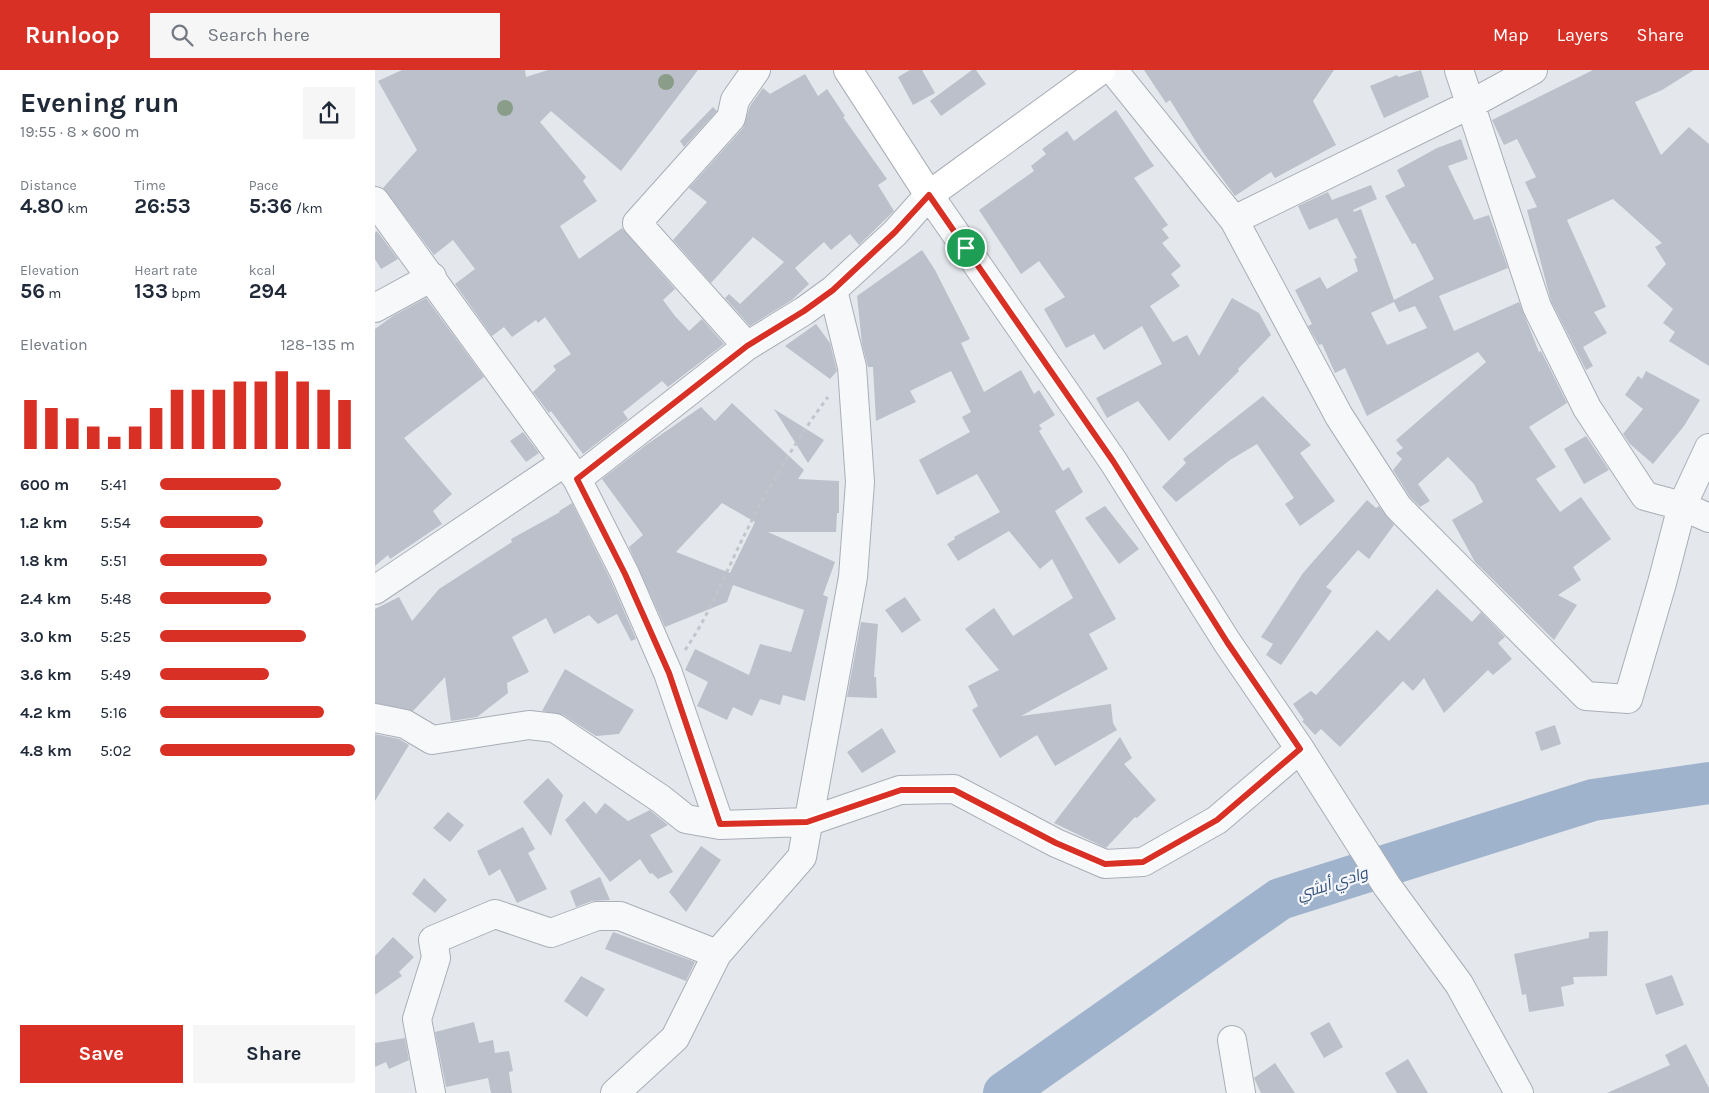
<!DOCTYPE html>
<meta charset="utf-8">
<style>
:root{--surface:#fff;--page:#f6f6f7;--text:#1f2937;--muted:#747a83;--accent:#d93025}
body{margin:0;font-family:Karla,Cairo,sans-serif;background:var(--page);color:var(--text);height:100vh;display:flex;flex-direction:column;font-size:19px;white-space:nowrap}
*{box-sizing:border-box;margin:0}
p{font-size:16px;color:var(--muted)}
.icon{flex:none;width:28px;height:28px;fill:none;stroke:currentColor;stroke-width:2;stroke-linecap:round;stroke-linejoin:round}
.map{position:relative;flex:1;overflow:hidden}
.details{display:flex;flex-direction:column;background:var(--surface);width:375px}
.details>*{flex:none}
.pin{position:absolute;display:grid;place-items:center;width:42px;height:42px;color:#fff;margin:-21px;border:2px solid #fff;border-radius:50%;box-shadow:0 1px 5px #0007}
.round{display:grid;place-items:center;flex:none;width:52px;height:52px;border-radius:0px;background:var(--page)}
.head{display:flex;align-items:center;justify-content:space-between;height:85px;padding:0 20px}
h1{font-size:28px;font-weight:700;line-height:38px}
.figures{display:grid;grid-template-columns:repeat(3,1fr);gap:8px;height:85px;padding:5px 20px}
.figures div{display:grid;align-content:center}
.figures b{font-size:21px;font-weight:700}
.figures small{font-size:14px;font-weight:400}
.figures p{font-size:14px}
.chart{height:140px;padding:10px 20px}
.chart p{display:flex;justify-content:space-between}
.chart svg{width:100%;height:90px;margin-top:5px;stroke:var(--accent);stroke-width:6}
.primary-button{display:flex;gap:10px;margin-top:auto;padding:10px 20px}
.primary-button a{flex:1;height:58px;border-radius:0px;background:var(--accent);color:#fff;font-size:20px;font-weight:700;line-height:58px;text-align:center}
.primary-button a+a{background:var(--page);color:var(--text)}
ul{padding:0 20px;list-style:none;font-size:16px}
li{display:grid;grid-template-columns:80px 60px 1fr;align-items:center;height:38px}
li i{height:12px;border-radius:6px;background:var(--accent)}
header{display:flex;align-items:center;gap:30px;box-sizing:border-box;height:70px;padding:0 25px;background:var(--accent);color:#fff}
header strong{font-size:24px}
nav{display:flex;gap:28px;margin-inline-start:auto;font-size:18px}
.search{width:350px;height:45px;background:var(--page);display:flex;align-items:center;gap:12px;box-sizing:border-box;padding:0 18px;border-radius:0px;color:var(--muted);font-size:19px}
main{display:flex;flex:1;min-height:0}
.map>svg:first-child{display:block}
</style>
<header>
<strong>Runloop</strong>
<div class="search"><svg class="icon" aria-label="search" viewBox="0 0 24 24"><circle cx="10" cy="10" r="6"/><path d="M15 15l6 6"/></svg>Search here</div>
<nav><a>Map</a><a>Layers</a><a>Share</a></nav>
</header>
<main>
<section class="details">
<div class="head"><div><h1>Evening run</h1><p>19:55 · 8 × 600 m</p></div><a class="round"><svg class="icon" aria-label="share" viewBox="0 0 24 24"><path d="M12 15V3M7 8l5-5 5 5M5 13v7h14v-7"/></svg></a></div>
<div class="figures">
<div><p>Distance</p><b>4.80<small> km</small></b></div>
<div><p>Time</p><b>26:53</b></div>
<div><p>Pace</p><b>5:36<small> /km</small></b></div>
</div>
<div class="figures">
<div><p>Elevation</p><b>56<small> m</small></b></div>
<div><p>Heart rate</p><b>133<small> bpm</small></b></div>
<div><p>kcal</p><b>294</b></div>
</div>
<div class="chart"><p><span>Elevation</span>128–135 m</p>
<svg viewBox="0 0 160 44" preserveAspectRatio="none"><path d="M5 44V20M15 44V24M25 44V29M35 44V33M45 44V38M55 44V33M65 44V24M75 44V15M85 44V15M95 44V15M105 44V11M115 44V11M125 44V6M135 44V11M145 44V15M155 44V20"/></svg>
</div>
<ul>
<li><b>600 m</b>5:41<i style="width:62%"></i></li>
<li><b>1.2 km</b>5:54<i style="width:53%"></i></li>
<li><b>1.8 km</b>5:51<i style="width:55%"></i></li>
<li><b>2.4 km</b>5:48<i style="width:57%"></i></li>
<li><b>3.0 km</b>5:25<i style="width:75%"></i></li>
<li><b>3.6 km</b>5:49<i style="width:56%"></i></li>
<li><b>4.2 km</b>5:16<i style="width:84%"></i></li>
<li><b>4.8 km</b>5:02<i style="width:100%"></i></li>
</ul>
<div class="primary-button"><a>Save</a><a>Share</a></div>
</section>
<div class="map">
<svg width="1334" height="1023" viewBox="0 0 1334 1023">
<rect width="100%" height="100%" fill="#e4e7ec"/>
<g fill="none" stroke-linecap="round" stroke-linejoin="round">
<path stroke="#9fb4cc" stroke-width="42" d="M 629,1023 L 905,829 L 1218,730 L 1334,713"/>
</g>
<path fill="#bbc0ca" fill-rule="evenodd" d="M 27,0 L 150,0 L 151,7 L 173,0 L 323,0 L 246,101 L 176,41 L 165,52 L 211,107 L 208,111 L 222,131 L 185,156 L 204,189 L 247,158 L 300,219 L 288,230 L 300,246 L 314,261 L 327,249 L 349,274 L 293,317 L 287,311 L 248,342 L 253,349 L 208,384 L 176,341 L 174,343 L 158,322 L 181,300 L 178,296 L 196,284 L 170,247 L 163,253 L 161,250 L 137,267 L 129,257 L 117,266 L 80,214 L 100,199 L 78,170 L 59,185 L 8,118 L 42,80 L 3,11 Z
M 535,0 L 547,0 L 560,23 L 538,35 L 523,7 Z
M 597,0 L 601,0 L 611,14 L 566,46 L 555,31 Z
M 769,0 L 959,0 L 938,31 L 961,75 L 900,108 L 896,102 L 860,126 L 827,81 L 795,30 L 791,33 Z
M 1046,0 L 1054,27 L 1009,48 L 995,16 L 1022,5 L 1023,7 Z
M 1218,0 L 1319,0 L 1287,20 L 1260,32 L 1286,85 L 1314,57 L 1334,74 L 1334,296 L 1294,271 L 1300,262 L 1288,253 L 1298,239 L 1272,216 L 1291,194 L 1280,177 L 1287,173 L 1238,129 L 1192,150 L 1231,237 L 1219,242 L 1232,263 L 1208,277 L 1218,296 L 1211,300 L 1176,231 L 1152,140 L 1162,137 L 1150,112 L 1161,107 L 1142,69 L 1129,75 L 1117,50 Z
M 430,4 L 443,26 L 452,19 L 470,46 L 468,47 L 512,109 L 503,115 L 519,141 L 484,175 L 475,164 L 456,180 L 449,172 L 420,198 L 434,214 L 417,230 L 375,256 L 350,228 L 354,224 L 365,234 L 409,192 L 378,167 L 336,213 L 298,170 L 332,132 L 314,118 L 368,58 L 375,36 L 388,18 L 395,24 Z
M 338,37 L 342,41 L 309,77 L 305,71 Z
M 741,40 L 779,96 L 759,108 L 793,155 L 787,159 L 794,168 L 787,173 L 806,196 L 796,204 L 805,216 L 775,236 L 798,272 L 812,265 L 824,286 L 857,228 L 884,243 L 896,265 L 863,299 L 864,301 L 794,371 L 763,331 L 732,348 L 721,328 L 787,294 L 767,256 L 729,280 L 719,264 L 691,278 L 669,239 L 690,227 L 664,191 L 646,204 L 604,140 L 659,101 L 656,96 L 671,84 L 667,79 L 692,61 L 699,71 Z
M 1086,69 L 1093,89 L 1073,96 L 1099,150 L 1114,145 L 1133,198 L 1064,226 L 1079,261 L 1144,232 L 1164,282 L 1166,281 L 1192,333 L 1154,357 L 1181,397 L 1161,409 L 1185,442 L 1206,427 L 1236,469 L 1198,497 L 1206,510 L 1183,525 L 1202,535 L 1179,570 L 1100,492 L 1077,450 L 1108,432 L 1099,414 L 1073,387 L 1043,414 L 1055,431 L 1045,437 L 1035,427 L 1018,400 L 1027,389 L 1021,383 L 1028,378 L 1021,370 L 1111,292 L 1103,282 L 992,346 L 970,298 L 960,303 L 947,274 L 944,275 L 933,256 L 937,254 L 920,220 L 945,207 L 952,219 L 983,201 L 979,189 L 982,188 L 962,148 L 934,160 L 923,136 L 953,122 L 957,130 L 996,115 L 1002,129 L 978,140 L 979,142 L 986,139 L 1019,230 L 1059,209 L 1040,173 L 1037,174 L 1010,126 L 1030,116 L 1022,100 L 1062,78 ZM 1019,232 L 1024,242 L 1040,236 L 1052,258 L 1012,275 L 996,243 Z
M 2,161 L 23,189 L 6,199 L 0,189 L 0,163 Z
M 547,180 L 560,200 L 595,269 L 586,273 L 609,322 L 646,300 L 659,324 L 664,320 L 680,345 L 664,355 L 667,359 L 664,361 L 688,401 L 694,397 L 708,422 L 680,441 L 741,549 L 714,564 L 733,599 L 646,646 L 736,634 L 738,653 L 742,660 L 680,696 L 662,665 L 625,688 L 597,640 L 603,636 L 593,616 L 624,600 L 590,559 L 619,538 L 638,566 L 698,528 L 677,489 L 665,499 L 634,461 L 583,491 L 572,474 L 580,469 L 579,467 L 625,442 L 602,404 L 562,425 L 544,390 L 595,362 L 587,347 L 596,342 L 576,301 L 535,321 L 541,332 L 501,351 L 498,297 L 493,297 L 487,274 L 482,226 Z
M 51,228 L 109,307 L 29,368 L 77,424 L 58,441 L 67,454 L 15,489 L 13,485 L 0,496 L 0,259 L 18,246 Z
M 441,254 L 455,273 L 462,301 L 455,309 L 410,276 Z
M 1271,301 L 1325,330 L 1309,356 L 1278,394 L 1255,374 L 1248,364 L 1268,339 L 1250,325 L 1263,306 L 1267,309 Z
M 888,326 L 936,375 L 925,383 L 960,431 L 925,456 L 910,434 L 919,428 L 882,374 L 855,390 L 801,432 L 787,417 L 811,393 L 808,389 Z
M 357,333 L 429,400 L 423,409 L 464,411 L 464,443 L 462,443 L 461,462 L 393,462 L 460,492 L 448,525 L 453,527 L 430,631 L 408,625 L 405,635 L 385,629 L 377,646 L 358,637 L 352,650 L 322,636 L 333,612 L 310,600 L 320,579 L 374,605 L 385,574 L 416,582 L 429,540 L 358,515 L 352,532 L 290,557 L 254,477 L 268,465 L 227,409 L 271,375 L 326,337 L 340,351 ZM 347,433 L 380,452 L 355,503 L 301,482 Z
M 399,339 L 449,370 L 433,393 Z
M 148,362 L 164,383 L 151,392 L 135,371 Z
M 1211,366 L 1234,400 L 1209,414 L 1189,379 Z
M 992,430 L 1001,438 L 1004,436 L 1019,455 L 994,489 L 983,480 L 951,517 L 957,521 L 906,595 L 891,585 L 898,574 L 886,567 L 928,503 Z
M 197,433 L 236,511 L 261,569 L 256,571 L 242,544 L 223,554 L 214,545 L 179,564 L 171,548 L 137,567 L 154,602 L 132,613 L 133,623 L 102,647 L 76,651 L 70,607 L 38,641 L 0,633 L 0,539 L 24,527 L 37,551 L 64,519 L 137,472 L 136,469 L 185,442 L 184,441 Z
M 730,436 L 764,479 L 744,494 L 710,448 Z
M 1062,519 L 1097,552 L 1106,542 L 1130,567 L 1123,573 L 1137,589 L 1118,605 L 1113,600 L 1069,643 L 1049,608 L 1038,621 L 1028,611 L 965,677 L 946,659 L 940,665 L 927,651 L 929,650 L 918,634 L 936,621 L 941,625 L 1002,560 L 1014,571 Z
M 530,527 L 546,550 L 527,563 L 510,540 Z
M 486,552 L 503,554 L 499,607 L 501,607 L 502,628 L 472,627 Z
M 190,599 L 259,640 L 244,664 L 221,666 L 188,645 L 167,641 Z
M 1180,655 L 1186,674 L 1166,681 L 1160,662 Z
M 507,658 L 521,682 L 487,703 L 472,682 Z
M 0,664 L 24,669 L 34,675 L 0,731 Z
M 745,667 L 757,688 L 749,694 L 781,730 L 762,748 L 760,747 L 731,778 L 679,753 Z
M 173,708 L 188,725 L 176,766 L 148,732 Z
M 209,731 L 221,744 L 230,733 L 253,751 L 275,740 L 277,742 L 293,755 L 275,765 L 298,802 L 283,809 L 277,803 L 275,804 L 265,789 L 235,812 L 190,750 Z
M 73,742 L 89,755 L 75,772 L 58,758 Z
M 148,757 L 160,779 L 153,783 L 172,819 L 142,833 L 125,799 L 114,806 L 102,781 Z
M 326,776 L 346,790 L 311,842 L 294,822 Z
M 225,807 L 235,830 L 217,831 L 201,837 L 195,821 Z
M 49,808 L 72,830 L 60,843 L 37,824 Z
M 1233,861 L 1232,906 L 1198,907 L 1199,914 L 1186,917 L 1189,936 L 1154,942 L 1151,924 L 1147,925 L 1139,884 L 1214,868 L 1214,862 Z
M 238,862 L 320,892 L 311,911 L 230,879 Z
M 18,867 L 39,887 L 24,902 L 27,906 L 0,925 L 0,886 Z
M 1297,905 L 1309,935 L 1281,945 L 1270,914 Z
M 206,906 L 230,919 L 212,947 L 189,931 Z
M 99,952 L 104,973 L 118,970 L 120,983 L 134,981 L 138,1001 L 134,1002 L 137,1023 L 116,1023 L 113,1008 L 71,1017 L 60,962 Z
M 954,952 L 968,977 L 949,988 L 935,963 Z
M 30,968 L 34,990 L 14,999 L 11,992 L 0,997 L 0,973 Z
M 1311,974 L 1334,1018 L 1334,1023 L 1232,1023 L 1295,995 L 1290,985 Z
M 1033,989 L 1053,1023 L 1022,1023 L 1010,1003 Z
M 900,993 L 920,1023 L 886,1023 L 879,1008 Z"/>
<g fill="none" stroke-linecap="round" stroke-linejoin="round">
<g stroke="#a9aeb7" stroke-width="30">
<path id="street" d="M 738,0 L 859,150 L 964,346 L 1023,437 L 1211,626 L 1253,629 L 1287,513 L 1307,436 L 1334,378
M 1084,0 L 1162,237 L 1212,338 L 1270,426 L 1307,436 L 1334,448
M 0,131 L 202,409 L 250,504 L 293,603 L 345,755
M 859,150 L 1096,34 L 1158,0
M 0,238 L 57,207
M 372,276 L 262,153 L 356,48 L 360,30 L 381,0
M 202,409 L 372,276 L 429,241 L 458,220 L 520,163 L 554,125 L 738,391 L 852,572 L 925,679 L 1012,816 L 1084,914 L 1144,1023
M 0,520 L 190,392
M 0,648 L 30,654 L 57,670 L 154,655 L 180,658 L 286,729 L 311,749 L 345,755 L 432,752 L 525,720 L 579,719 L 681,773 L 730,794 L 768,792 L 842,750 L 925,679
M 857,970 L 866,1023
M 56,1023 L 42,949 L 61,888 L 58,870 L 120,844 L 176,863 L 222,846 L 245,846 L 342,884
M 240,1023 L 300,968 L 342,884 L 427,787 L 478,507 L 485,412 L 477,297 L 458,220"/>
</g>
<g stroke="#a9aeb7" stroke-width="30">
<path id="secondary" d="M 473,0 L 554,125 L 726,0"/>
</g>
<path stroke="#c2c5cb" stroke-width="3" stroke-dasharray="4 4" stroke-linecap="butt" d="M 310,580 C 336,543 352,498 373,458 C 394,416 425,364 453,327"/>
<use href="#street" stroke="#f7f8fa" stroke-width="28"/>
<use href="#secondary" stroke="#fff" stroke-width="28"/>
</g>
<g fill="#899d89">
<circle cx="291" cy="12" r="8"/>
<circle cx="130" cy="38" r="8"/>
</g>
<g fill="none" stroke-linecap="round" stroke-linejoin="round">
<g stroke="#fff" stroke-width="10">
<path id="route" d="M 554,125 L 738,391 L 852,572 L 925,679 L 842,750 L 768,792 L 730,794 L 681,773 L 579,720 L 526,720 L 432,752 L 345,754 L 294,603 L 250,504 L 202,409 L 372,276 L 429,241 L 458,220 L 520,162 Z"/>
</g>
<use href="#route" stroke="#d93025" stroke-width="6"/>
</g>
<g text-anchor="middle" stroke-width="4.5" stroke-linejoin="round" paint-order="stroke">
<g font-size="16" font-style="italic" fill="#34527a" stroke="#f4f6f9">
<text transform="translate(957 813) rotate(-18)" y="6">وادي أبشي</text>
</g>
</g>
</svg>
<div class="pin" style="left:591px;top:178px;background:#1e9e55"><svg class="icon" aria-label="arrive" viewBox="0 0 24 24"><path d="M6 21V4h12l-3 4 3 4H6"/></svg></div>
</div>
</main>
